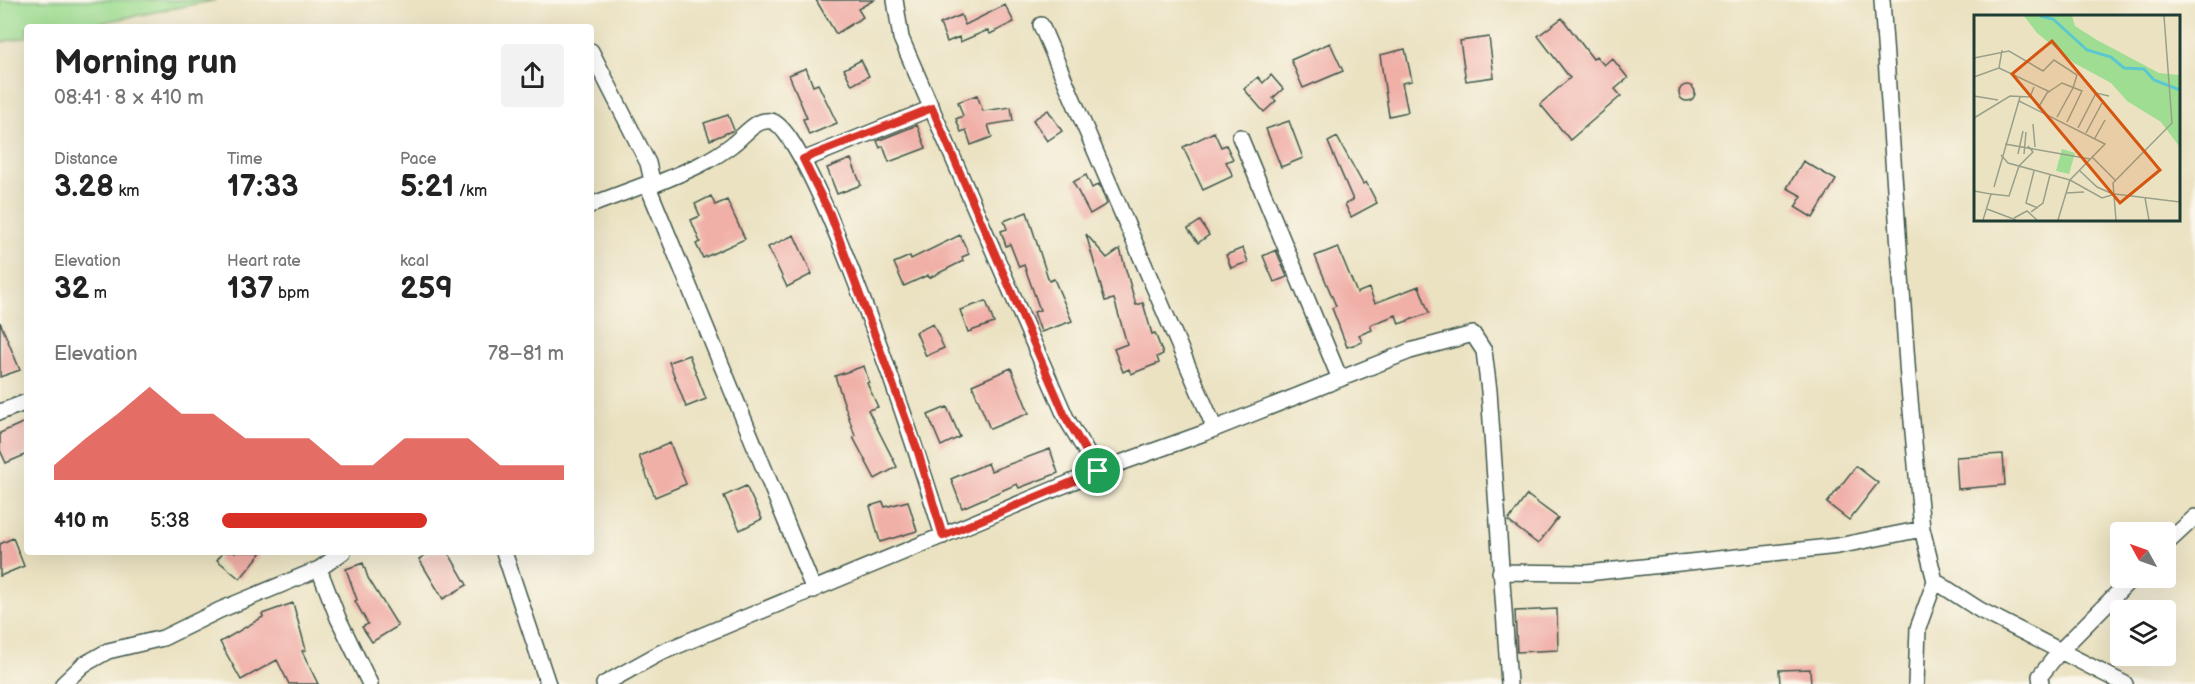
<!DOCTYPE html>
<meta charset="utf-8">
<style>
:root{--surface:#fff;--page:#f2f2f2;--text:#222;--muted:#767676;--accent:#d93025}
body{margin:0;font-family:"Balsamiq Sans",sans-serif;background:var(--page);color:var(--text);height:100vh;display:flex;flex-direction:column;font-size:22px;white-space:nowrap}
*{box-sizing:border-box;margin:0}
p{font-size:20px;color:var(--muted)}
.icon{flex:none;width:33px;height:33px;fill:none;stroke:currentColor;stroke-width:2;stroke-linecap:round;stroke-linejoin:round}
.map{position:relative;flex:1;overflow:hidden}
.sheet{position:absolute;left:24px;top:24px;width:570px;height:531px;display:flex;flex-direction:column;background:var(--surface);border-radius:6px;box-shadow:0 6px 24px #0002}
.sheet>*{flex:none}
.needle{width:39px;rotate:310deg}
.fabs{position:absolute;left:2110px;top:522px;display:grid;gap:12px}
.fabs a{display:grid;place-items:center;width:66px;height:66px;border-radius:6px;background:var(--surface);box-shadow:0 6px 24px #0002;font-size:30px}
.pin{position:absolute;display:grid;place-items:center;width:51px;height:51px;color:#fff;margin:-26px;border:3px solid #fff;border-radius:50%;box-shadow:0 2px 6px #0007}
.round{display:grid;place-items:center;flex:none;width:63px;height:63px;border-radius:6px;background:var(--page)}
.summary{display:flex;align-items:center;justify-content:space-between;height:102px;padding:0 30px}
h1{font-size:33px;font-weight:700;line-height:45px}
.stats{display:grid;grid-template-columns:repeat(3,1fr);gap:9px;height:102px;padding:6px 30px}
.stats div{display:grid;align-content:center}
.stats b{font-size:30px;font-weight:700}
.stats small{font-size:16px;font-weight:400}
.stats p{font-size:16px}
.chart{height:168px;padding:12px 30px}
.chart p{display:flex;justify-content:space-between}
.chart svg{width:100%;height:108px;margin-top:6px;fill:var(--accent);opacity:.7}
ul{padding:0 30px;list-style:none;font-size:20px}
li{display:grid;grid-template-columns:96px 72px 1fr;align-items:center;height:45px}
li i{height:15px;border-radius:8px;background:var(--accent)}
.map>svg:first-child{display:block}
</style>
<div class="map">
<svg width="2195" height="684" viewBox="0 0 2195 684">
<rect width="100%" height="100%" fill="#fbf7ec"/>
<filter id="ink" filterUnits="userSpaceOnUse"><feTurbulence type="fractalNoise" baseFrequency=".0167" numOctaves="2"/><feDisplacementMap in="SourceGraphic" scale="12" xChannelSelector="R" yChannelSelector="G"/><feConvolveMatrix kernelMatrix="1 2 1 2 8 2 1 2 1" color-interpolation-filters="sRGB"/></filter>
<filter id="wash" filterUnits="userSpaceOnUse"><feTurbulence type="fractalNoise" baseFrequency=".008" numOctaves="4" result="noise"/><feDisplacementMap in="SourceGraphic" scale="24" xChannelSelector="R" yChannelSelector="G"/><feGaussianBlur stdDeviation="1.35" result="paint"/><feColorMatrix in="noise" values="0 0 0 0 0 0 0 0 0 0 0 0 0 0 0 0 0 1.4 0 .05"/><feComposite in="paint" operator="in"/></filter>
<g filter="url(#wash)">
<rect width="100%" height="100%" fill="#ebe2c2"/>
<path fill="#9fdd92" stroke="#5f8d63" stroke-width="1.5" d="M 0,0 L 216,0 L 78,27 L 27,27 L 27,37 L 0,42 Z"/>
<g id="blocks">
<path fill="#f0afa7" d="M 816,0 L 874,0 L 858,9 L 863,17 L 836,34 Z
M 1005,5 L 1014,22 L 990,34 L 988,30 L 960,42 L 959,37 L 947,42 L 940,24 L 961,15 L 965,25 Z
M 1562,18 L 1593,59 L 1596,56 L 1604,65 L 1612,58 L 1628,78 L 1615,89 L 1621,96 L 1570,140 L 1540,104 L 1570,78 L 1538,36 Z
M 1489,37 L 1494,77 L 1466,81 L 1460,41 Z
M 1330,43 L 1343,71 L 1303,88 L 1291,60 Z
M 1405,49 L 1412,81 L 1402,83 L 1408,112 L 1389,116 L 1380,55 Z
M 861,60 L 869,76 L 852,85 L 844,69 Z
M 806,68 L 813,86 L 818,84 L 837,123 L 809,135 L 803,119 L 807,118 L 789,75 Z
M 1271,75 L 1283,89 L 1273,98 L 1276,101 L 1264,112 L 1244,89 L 1258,77 L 1263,83 Z
M1679 93a8 8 0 1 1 16 0a8 8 0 1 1-16 0Z
M 977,95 L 983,111 L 1011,107 L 1013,121 L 988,125 L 992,137 L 971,145 L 966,130 L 961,132 L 956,119 L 963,116 L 958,102 Z
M 1048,110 L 1062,131 L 1047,141 L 1033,120 Z
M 728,115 L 734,130 L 710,140 L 704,123 Z
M 1289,121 L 1303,158 L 1281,167 L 1266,129 Z
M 917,125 L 926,148 L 889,162 L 883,146 L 880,148 L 877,141 Z
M 1214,132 L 1221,147 L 1226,145 L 1233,159 L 1226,162 L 1233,176 L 1203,190 L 1183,147 Z
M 1337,137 L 1363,184 L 1366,182 L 1377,203 L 1351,217 L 1345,204 L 1353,200 L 1328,142 Z
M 851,159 L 861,185 L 837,194 L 827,168 Z
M 1803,161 L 1836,180 L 1813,218 L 1795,207 L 1802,196 L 1787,188 Z
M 1086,175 L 1092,188 L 1099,184 L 1107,204 L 1090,214 L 1073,182 Z
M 711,196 L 715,205 L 727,200 L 745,239 L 703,258 L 696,244 L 700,242 L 691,220 L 700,216 L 695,204 Z
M 1027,212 L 1049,281 L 1054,279 L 1072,321 L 1041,332 L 1034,312 L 1040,310 L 1024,265 L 1019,267 L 1010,244 L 1006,246 L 1001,231 L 1007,229 L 1004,221 Z
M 1200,221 L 1209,235 L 1198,243 L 1188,229 Z
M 1086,234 L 1107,258 L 1120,249 L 1136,305 L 1143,303 L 1152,334 L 1155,333 L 1163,354 L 1157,357 L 1159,363 L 1131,374 L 1129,369 L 1123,372 L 1114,349 L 1127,344 L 1114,299 L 1105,301 Z
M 794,235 L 812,274 L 787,287 L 768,247 Z
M 960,235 L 969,254 L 962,257 L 963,261 L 929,278 L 928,275 L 904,286 L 894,263 L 910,256 L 911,259 Z
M 1338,247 L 1357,293 L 1369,288 L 1375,303 L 1419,286 L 1429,313 L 1399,324 L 1396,315 L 1370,325 L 1372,330 L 1359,335 L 1362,342 L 1347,347 L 1332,308 L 1336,306 L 1315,256 Z
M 1243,248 L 1248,262 L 1231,268 L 1226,255 Z
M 1276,250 L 1287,277 L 1274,282 L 1263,256 Z
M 986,301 L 994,323 L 968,332 L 960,310 Z
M 0,322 L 20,370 L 0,377 Z
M 933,324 L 944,348 L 926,356 L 916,332 Z
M 689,355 L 706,399 L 686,407 L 669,362 Z
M 864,366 L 869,382 L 867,383 L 878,407 L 868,410 L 897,467 L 875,479 L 853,437 L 855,436 L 835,376 Z
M 1011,368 L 1029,413 L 990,429 L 972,385 Z
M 947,407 L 960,437 L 941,446 L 928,415 Z
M 27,421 L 27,454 L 6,463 L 0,450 L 0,433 Z
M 670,443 L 686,484 L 655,497 L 639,456 Z
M 1050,449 L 1058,473 L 1019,488 L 1017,484 L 962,508 L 951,479 L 988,463 L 991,471 Z
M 2003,454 L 2005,485 L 1958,489 L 1956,457 Z
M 1856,466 L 1878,483 L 1849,520 L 1827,503 Z
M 746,486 L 762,519 L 740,530 L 724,496 Z
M 1527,495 L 1558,518 L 1538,544 L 1508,521 Z
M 908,501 L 917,531 L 880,542 L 870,506 L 883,502 L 885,507 Z
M 13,538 L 24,566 L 0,576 L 0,544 Z
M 223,552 L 262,552 L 240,579 L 217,560 Z
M 430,552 L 448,552 L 467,585 L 443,599 L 419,559 Z
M 363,563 L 368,578 L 398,626 L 372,642 L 362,627 L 368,624 L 355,601 L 357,600 L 346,569 Z
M 293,603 L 306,650 L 302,651 L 318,684 L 289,684 L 277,660 L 241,680 L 220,642 L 263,617 L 262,614 Z
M 1557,609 L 1558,650 L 1517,652 L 1515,611 Z
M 1810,669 L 1811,684 L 1780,684 L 1779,670 Z"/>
</g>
</g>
<g filter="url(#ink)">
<use href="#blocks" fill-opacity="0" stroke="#3e5649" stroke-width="1.5"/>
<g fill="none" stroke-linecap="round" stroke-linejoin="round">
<g stroke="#3e5649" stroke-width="18">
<path id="street" d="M 895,0 L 901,38 L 1066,418 L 1098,471
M 1882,0 L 1908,378 L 1922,529 L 1935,581 L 1980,610 L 2125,684
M 1041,25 L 1215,429
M 591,51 L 648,163 L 653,185
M 1240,137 L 1340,379
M 803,160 L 932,108
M 647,184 L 814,590
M 591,205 L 647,184 L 653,185 C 682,173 709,163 733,144 C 744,136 756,118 771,121 C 813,129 927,481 943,536
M 0,412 L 27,402
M 2166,544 L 2195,517
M 504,552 L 548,684
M 319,569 L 338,618 L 370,684
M 1500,572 L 1587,573 L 1838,546 L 1922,529
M 63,684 L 83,665 L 108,651 L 163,638 L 220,610 L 319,569 L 343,552
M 604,684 L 660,653 L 1098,471 L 1204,433 L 1410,351 L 1473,334 L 1484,351 L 1489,391 L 1509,684
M 1916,684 L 1918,628 L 1935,581
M 2041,684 L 2040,676 L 2060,651 L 2132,578"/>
</g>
<use href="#street" stroke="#fff" stroke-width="15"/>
</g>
</g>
<g fill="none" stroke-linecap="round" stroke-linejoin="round" filter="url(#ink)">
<g stroke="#fff" stroke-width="12">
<path id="route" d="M 932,108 L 1066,418 L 1098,471 L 943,536 L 918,452 L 830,214 L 803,159 Z"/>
</g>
<use href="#route" stroke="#d93025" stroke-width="8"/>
</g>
<g transform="translate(1974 15)">
<rect width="206" height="206" fill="#ebe2c2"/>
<path d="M 50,1 L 98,1 L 101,11 L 123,25 L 185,58 L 205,60 L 205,131 L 187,107 L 153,86 L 137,68 L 100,48 L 63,18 ZM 88,134 L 101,138 L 95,159 L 82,156 Z" fill="#9fdd92"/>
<path fill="none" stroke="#5bc8cf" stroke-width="3" d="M 66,1 L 79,4 L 113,35 L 137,42 L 150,53 L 170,54 L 180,65 L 206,75"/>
<path fill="none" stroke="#99a089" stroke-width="1.5" d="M 0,43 L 35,36 L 69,56 L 80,45 L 103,60 L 99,73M 25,53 L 76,77M 0,62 L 25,53 L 28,35M 0,81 L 24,85M 45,86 L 131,129 L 96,165 L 84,205M 64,93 L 73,78 L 88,68 L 108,76 L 93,107M 83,102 L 99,73M 0,103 L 36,81 L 56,82 L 60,72M 59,109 L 61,132M 104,113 L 122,78 L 135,81M 112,118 L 128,88M 121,123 L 131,105M 31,129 L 116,144M 44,139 L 49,116M 50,139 L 52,117M 27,140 L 34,148 L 96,165 L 128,183 L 141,179 L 206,187M 118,142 L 141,165M 105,155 L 123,172 L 139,179M 60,156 L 52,188 L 64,193M 20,172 L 46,82M 0,176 L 17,179 L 9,205M 92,178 L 110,177M 17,179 L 35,181 L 45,151 L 59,137 L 54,131M 171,183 L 175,205M 13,194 L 42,205M 57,197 L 69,188 L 76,160M 40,203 L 53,196 L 63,205M 142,205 L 139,168 L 198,108 L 190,1"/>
<path fill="#d45610" fill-opacity="0.15" stroke="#d45610" stroke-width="3" d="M 78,26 L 186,155 L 146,188 L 38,59 Z"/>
<rect width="206" height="206" fill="none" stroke="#1f3d34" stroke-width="3"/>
</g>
</svg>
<div class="fabs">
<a><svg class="needle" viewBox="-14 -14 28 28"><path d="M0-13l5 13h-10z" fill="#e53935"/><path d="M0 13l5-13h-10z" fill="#767676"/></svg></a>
<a><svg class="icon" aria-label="layers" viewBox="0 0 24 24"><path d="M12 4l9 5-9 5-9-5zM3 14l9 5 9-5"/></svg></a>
</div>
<div class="pin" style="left:1098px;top:471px;background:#1e9e55"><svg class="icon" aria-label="arrive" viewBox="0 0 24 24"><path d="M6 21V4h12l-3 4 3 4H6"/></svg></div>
<section class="sheet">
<div class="summary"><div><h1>Morning run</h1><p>08:41 · 8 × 410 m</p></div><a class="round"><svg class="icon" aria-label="share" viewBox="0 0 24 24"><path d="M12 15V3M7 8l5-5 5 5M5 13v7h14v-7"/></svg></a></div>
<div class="stats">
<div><p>Distance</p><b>3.28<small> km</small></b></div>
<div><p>Time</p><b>17:33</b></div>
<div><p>Pace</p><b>5:21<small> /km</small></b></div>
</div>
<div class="stats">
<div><p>Elevation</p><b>32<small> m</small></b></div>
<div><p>Heart rate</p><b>137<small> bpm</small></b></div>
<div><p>kcal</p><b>259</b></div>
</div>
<div class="chart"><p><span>Elevation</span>78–81 m</p>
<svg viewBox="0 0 160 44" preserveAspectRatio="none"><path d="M0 44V38L10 27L20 17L30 6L40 17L50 17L60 27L70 27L80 27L90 38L100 38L110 27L120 27L130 27L140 38L150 38L160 38V44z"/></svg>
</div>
<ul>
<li><b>410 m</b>5:38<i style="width:60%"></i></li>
</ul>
</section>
</div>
